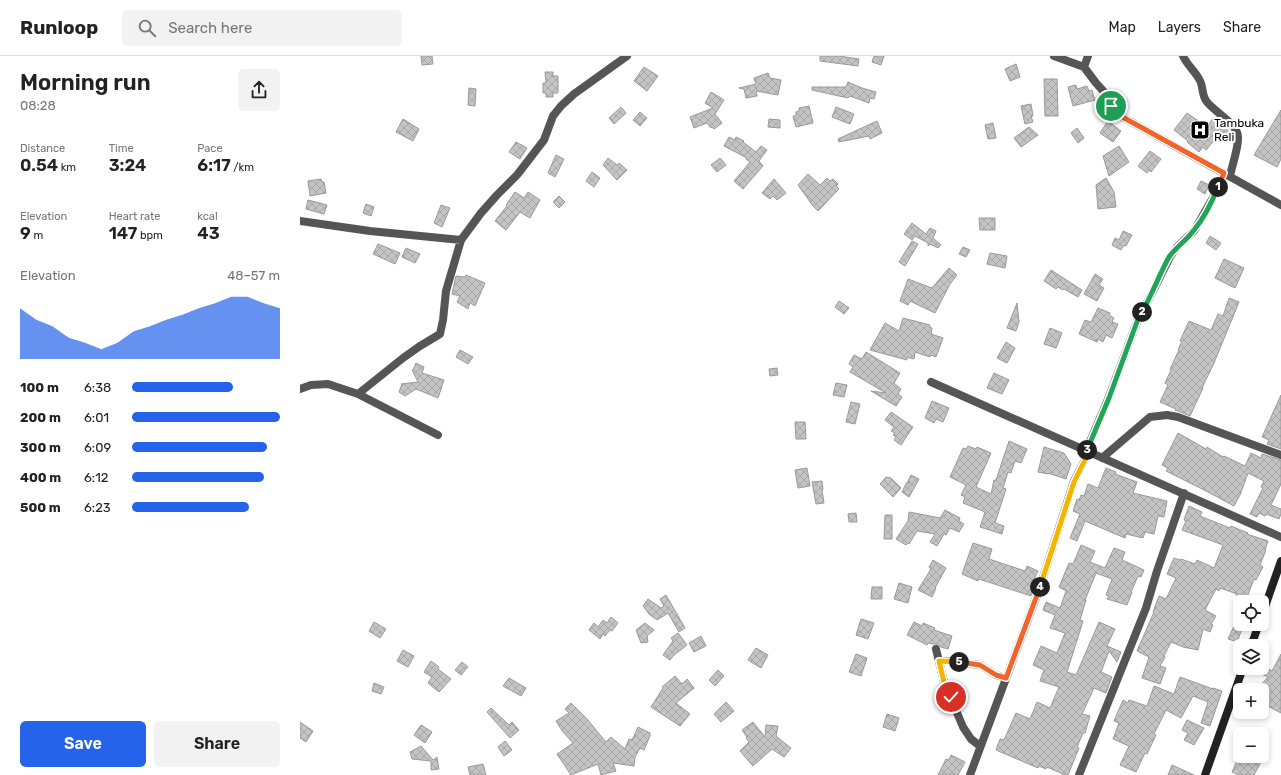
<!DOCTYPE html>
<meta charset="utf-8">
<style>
:root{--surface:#fff;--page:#f2f2f2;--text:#222;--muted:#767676;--line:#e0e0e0;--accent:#2563eb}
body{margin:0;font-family:Rubik,sans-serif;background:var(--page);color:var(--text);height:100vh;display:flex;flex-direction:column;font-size:15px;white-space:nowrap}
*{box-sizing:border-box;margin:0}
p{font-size:13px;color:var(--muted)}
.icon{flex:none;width:22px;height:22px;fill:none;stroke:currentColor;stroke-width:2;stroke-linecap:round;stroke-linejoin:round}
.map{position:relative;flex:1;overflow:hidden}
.sheet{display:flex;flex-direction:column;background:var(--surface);width:300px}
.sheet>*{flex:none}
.tools{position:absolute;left:933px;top:539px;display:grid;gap:8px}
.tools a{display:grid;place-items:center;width:36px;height:36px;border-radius:6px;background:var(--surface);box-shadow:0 2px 6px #0003;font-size:20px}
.pin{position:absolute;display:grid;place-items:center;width:34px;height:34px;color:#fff;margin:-17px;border:2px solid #fff;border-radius:50%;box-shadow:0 1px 4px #0007}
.km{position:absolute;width:20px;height:20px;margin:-10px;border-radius:50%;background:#222;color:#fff;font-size:11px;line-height:20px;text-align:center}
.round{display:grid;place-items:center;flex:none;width:42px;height:42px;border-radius:6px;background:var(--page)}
.headline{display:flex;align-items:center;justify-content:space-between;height:68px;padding:0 20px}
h1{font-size:22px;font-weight:600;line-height:30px}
.stats{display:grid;grid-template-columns:repeat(3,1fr);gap:6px;height:68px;padding:4px 20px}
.stats div{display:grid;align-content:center}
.stats b{font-size:17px;font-weight:600}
.stats small{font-size:11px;font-weight:400}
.stats p{font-size:11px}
.chart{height:112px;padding:8px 20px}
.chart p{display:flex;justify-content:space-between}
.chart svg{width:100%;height:72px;margin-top:4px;fill:var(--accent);opacity:.7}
.button{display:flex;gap:8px;margin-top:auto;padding:8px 20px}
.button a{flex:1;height:46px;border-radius:6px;background:var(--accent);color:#fff;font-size:16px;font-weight:600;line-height:46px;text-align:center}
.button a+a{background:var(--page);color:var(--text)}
ul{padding:0 20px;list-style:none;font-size:13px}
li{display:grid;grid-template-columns:64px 48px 1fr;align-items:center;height:30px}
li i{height:10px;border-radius:5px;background:var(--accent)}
header{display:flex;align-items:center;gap:24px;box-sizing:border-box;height:56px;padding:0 20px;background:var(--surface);border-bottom:1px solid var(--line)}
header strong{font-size:19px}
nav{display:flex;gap:22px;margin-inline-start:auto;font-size:14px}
.search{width:280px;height:36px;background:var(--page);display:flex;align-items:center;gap:10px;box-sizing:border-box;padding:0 14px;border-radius:6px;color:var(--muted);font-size:15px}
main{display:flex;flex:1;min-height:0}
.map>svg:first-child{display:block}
</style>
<header>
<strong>Runloop</strong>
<div class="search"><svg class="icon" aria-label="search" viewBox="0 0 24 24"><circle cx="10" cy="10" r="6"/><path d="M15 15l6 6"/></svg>Search here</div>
<nav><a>Map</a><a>Layers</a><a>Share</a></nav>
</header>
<main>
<section class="sheet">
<div class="headline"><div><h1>Morning run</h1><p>08:28</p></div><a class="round"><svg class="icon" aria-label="share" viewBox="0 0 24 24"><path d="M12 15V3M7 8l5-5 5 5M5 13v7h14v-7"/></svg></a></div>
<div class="stats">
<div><p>Distance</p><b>0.54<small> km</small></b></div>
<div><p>Time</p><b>3:24</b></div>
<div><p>Pace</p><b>6:17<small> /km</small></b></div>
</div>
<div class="stats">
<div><p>Elevation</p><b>9<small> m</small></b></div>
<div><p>Heart rate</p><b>147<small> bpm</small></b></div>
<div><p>kcal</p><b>43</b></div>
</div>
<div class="chart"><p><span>Elevation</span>48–57 m</p>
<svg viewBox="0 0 160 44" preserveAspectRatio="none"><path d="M0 44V13L10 20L20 24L30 31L40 34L50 38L60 34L70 27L80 24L90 20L100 17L110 13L120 10L130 6L140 6L150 10L160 13V44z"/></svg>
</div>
<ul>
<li><b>100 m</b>6:38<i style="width:68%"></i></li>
<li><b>200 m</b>6:01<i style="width:100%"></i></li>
<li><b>300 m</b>6:09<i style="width:91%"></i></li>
<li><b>400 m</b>6:12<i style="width:89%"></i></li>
<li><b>500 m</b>6:23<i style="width:79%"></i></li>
</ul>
<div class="button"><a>Save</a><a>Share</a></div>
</section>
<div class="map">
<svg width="981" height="719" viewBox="0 0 981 719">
<defs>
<pattern id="building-cross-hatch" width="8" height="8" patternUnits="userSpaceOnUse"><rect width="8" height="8" fill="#c4c4c4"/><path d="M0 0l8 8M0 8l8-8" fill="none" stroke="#a7a7a7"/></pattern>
</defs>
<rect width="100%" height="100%" fill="#fff"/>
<path fill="url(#building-cross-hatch)" stroke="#999" d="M 121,0 L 132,0 L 133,8 L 122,9 Z
M 520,0 L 539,0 L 559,3 L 558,10 L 520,5 Z
M 574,0 L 584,0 L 581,9 L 572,6 Z
M 716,8 L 720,21 L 710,25 L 705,13 Z
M 344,11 L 358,20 L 347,35 L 334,25 Z
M 245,16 L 253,16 L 253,20 L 258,20 L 258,37 L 253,37 L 253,41 L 246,41 L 246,37 L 243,37 L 243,27 L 246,27 Z
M 468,17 L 470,22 L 481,24 L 478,39 L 456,35 L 457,40 L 446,42 L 444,33 L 439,32 L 456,28 L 454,22 Z
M 744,23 L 757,23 L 758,60 L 745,60 Z
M 548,26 L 562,32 L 576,36 L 574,43 L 570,42 L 569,47 L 550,40 L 548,42 L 512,34 L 512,31 L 546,31 Z
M 776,29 L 777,33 L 787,30 L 789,35 L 792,34 L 795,44 L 773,50 L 768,31 Z
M 169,32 L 176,33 L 175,50 L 168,49 Z
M 411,36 L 424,44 L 415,58 L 422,67 L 414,73 L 412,71 L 411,72 L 407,67 L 394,72 L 390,61 L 413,52 L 405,47 Z
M 731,48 L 733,60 L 731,60 L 733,66 L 725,68 L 721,50 Z
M 509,50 L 513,67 L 496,71 L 493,60 L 496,60 L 496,56 L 499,55 L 499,52 Z
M 321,51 L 326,57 L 314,68 L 309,62 Z
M 536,51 L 554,58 L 550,68 L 532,61 Z
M 981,54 L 981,103 L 977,111 L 954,99 Z
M 340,56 L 347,62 L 340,70 L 333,64 Z
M 887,57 L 907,71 L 913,62 L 931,77 L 925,85 L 918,80 L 906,94 L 903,91 L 899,96 L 887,86 L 888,85 L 874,74 Z
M 103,63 L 119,73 L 113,85 L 96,76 Z
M 469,63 L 480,64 L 480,72 L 468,71 Z
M 577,65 L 582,77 L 570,83 L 569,80 L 539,86 L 538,83 Z
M 808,65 L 821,75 L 813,86 L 800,77 Z
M 693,67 L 696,82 L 688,83 L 685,69 Z
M 729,71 L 738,79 L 721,91 L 714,82 Z
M 777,72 L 784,82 L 778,87 L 771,77 Z
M 429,81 L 435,84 L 436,81 L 444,85 L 443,86 L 456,96 L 461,90 L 467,94 L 459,105 L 463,110 L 443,133 L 434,125 L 450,106 L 446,103 L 447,102 L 424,90 Z
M 216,86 L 227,92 L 220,103 L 209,96 Z
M 819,90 L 829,106 L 809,120 L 803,100 Z
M 850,95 L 861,103 L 851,116 L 849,114 L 847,117 L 838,110 Z
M 256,99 L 264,103 L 255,121 L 248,117 Z
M 308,102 L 317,109 L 319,107 L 327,114 L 317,124 L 303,109 Z
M 420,102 L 426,109 L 417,116 L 411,109 Z
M 292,116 L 300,122 L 294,131 L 286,125 Z
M 508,118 L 520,129 L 527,122 L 530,125 L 533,123 L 538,128 L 536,130 L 539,133 L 518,155 L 513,150 L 498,129 Z
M 806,122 L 814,136 L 816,151 L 798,153 L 796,129 Z
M 21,123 L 22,126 L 24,126 L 26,137 L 10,140 L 8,125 Z
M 474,123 L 486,137 L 477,144 L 473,140 L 470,143 L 462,137 Z
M 901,125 L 909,129 L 905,138 L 897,133 Z
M 215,136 L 224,142 L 228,136 L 240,144 L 230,162 L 220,156 L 206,174 L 195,165 L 207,150 L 206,149 Z
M 259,140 L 265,146 L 259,152 L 253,146 Z
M 8,144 L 27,149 L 24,158 L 6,153 Z
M 66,148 L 74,151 L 71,160 L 63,157 Z
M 141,149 L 150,152 L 142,171 L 134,167 Z
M 679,162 L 695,162 L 695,174 L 680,174 Z
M 612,167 L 626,178 L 630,172 L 636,175 L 633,182 L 641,189 L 638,192 L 630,188 L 628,190 L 628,187 L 615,180 L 612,184 L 604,178 Z
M 823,175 L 832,179 L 826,190 L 824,189 L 821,194 L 812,189 L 815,182 L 819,184 Z
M 910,180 L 921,187 L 916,194 L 906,187 Z
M 612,185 L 618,188 L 605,210 L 599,206 Z
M 78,188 L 100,197 L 95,208 L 73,198 Z
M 663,191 L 670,194 L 666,201 L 659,198 Z
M 106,192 L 120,198 L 115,207 L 102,201 Z
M 690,197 L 707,200 L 705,212 L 687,208 Z
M 924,203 L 944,212 L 935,232 L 915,222 Z
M 649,212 L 657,219 L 650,228 L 635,257 L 610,245 L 608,249 L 600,245 L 608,223 L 632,232 Z
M 751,214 L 782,234 L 778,241 L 764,233 L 763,234 L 758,231 L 756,233 L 744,225 Z
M 795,218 L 803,223 L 799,229 L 804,232 L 797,245 L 784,238 Z
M 166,219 L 185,227 L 175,250 L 170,247 L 168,253 L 157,246 L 160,240 L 152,238 L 156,220 L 165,221 Z
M 929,242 L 939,246 L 914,307 L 902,332 L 903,332 L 890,360 L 878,355 L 875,354 L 876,353 L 860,346 L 868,329 L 865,327 L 871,314 L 870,313 L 879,294 L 878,294 L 882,285 L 880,285 L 889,265 L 911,274 L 918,258 L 923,260 Z
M 539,245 L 549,252 L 544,258 L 535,251 Z
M 717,247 L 719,266 L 716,275 L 707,272 Z
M 798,252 L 810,257 L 809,259 L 814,262 L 812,266 L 818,268 L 812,282 L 806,279 L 803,286 L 798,283 L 797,286 L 779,278 L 785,264 L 791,266 Z
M 603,262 L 630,269 L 629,271 L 632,272 L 631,278 L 643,282 L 636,301 L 631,299 L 630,301 L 615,296 L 614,303 L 607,301 L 607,304 L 570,294 L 585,267 L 599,275 Z
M 750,272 L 762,277 L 756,292 L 744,288 Z
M 706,286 L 715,292 L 707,307 L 697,302 Z
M 160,294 L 173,301 L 168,308 L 156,301 Z
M 566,296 L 600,317 L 594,327 L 601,333 L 598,338 L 602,341 L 596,350 L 571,335 L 586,337 L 550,316 L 553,311 L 549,308 L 554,299 L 562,303 Z
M 116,307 L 124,311 L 122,317 L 144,324 L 138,342 L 116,333 L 105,340 L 99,336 L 102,328 L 101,328 L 118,326 L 112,314 L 113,314 Z
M 477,312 L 478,319 L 470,320 L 469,313 Z
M 694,317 L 709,324 L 702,338 L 687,332 Z
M 536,327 L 547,329 L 544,341 L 533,339 Z
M 981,339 L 981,393 L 967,388 L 969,384 L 962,381 Z
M 632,345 L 649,352 L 643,366 L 636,363 L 634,367 L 625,362 Z
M 551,346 L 560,348 L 555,368 L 546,366 Z
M 591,356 L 613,371 L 601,389 L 594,384 L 596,381 L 593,379 L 595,377 L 591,375 L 594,371 L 585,364 Z
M 495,366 L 505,366 L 506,383 L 496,383 Z
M 878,377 L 906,393 L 907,391 L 923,401 L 924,400 L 945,410 L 951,397 L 961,402 L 962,398 L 981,404 L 981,428 L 971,449 L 981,453 L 981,458 L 979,463 L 966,458 L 965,460 L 959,457 L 957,461 L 950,458 L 963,432 L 961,431 L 964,425 L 948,417 L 940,439 L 934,450 L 908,436 L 866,415 L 868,412 L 862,409 Z
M 709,385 L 727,393 L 721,407 L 715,405 L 711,417 L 708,416 L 703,432 L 706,433 L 695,467 L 704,470 L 702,478 L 680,471 L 685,456 L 663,447 L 665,441 L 661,439 L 666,429 L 650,421 L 663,392 L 666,393 L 668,390 L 676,393 L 677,391 L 691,397 L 676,431 L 691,438 L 694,424 L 696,424 Z
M 744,391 L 764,397 L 771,408 L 766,423 L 748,417 L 748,418 L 738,416 Z
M 507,412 L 510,430 L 498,432 L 495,414 Z
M 806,412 L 816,416 L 815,418 L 837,426 L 833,437 L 867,445 L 864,461 L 858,460 L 854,478 L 845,476 L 843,482 L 826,478 L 825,482 L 785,465 L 777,485 L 770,482 L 780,458 L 773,455 L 777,443 L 779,444 L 781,439 L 784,440 L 788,428 L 798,432 Z
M 611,419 L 619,423 L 609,441 L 602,436 L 607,426 L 610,427 L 608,425 Z
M 586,421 L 591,422 L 601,432 L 593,441 L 580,428 Z
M 522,425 L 523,434 L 522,434 L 524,447 L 516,448 L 512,426 Z
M 889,450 L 902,456 L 900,460 L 930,472 L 931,470 L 948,477 L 947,478 L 968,485 L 965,494 L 966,494 L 960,509 L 963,511 L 956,524 L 954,523 L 946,544 L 936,540 L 937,538 L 920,532 L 919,535 L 916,533 L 905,554 L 916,560 L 911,568 L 913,569 L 910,576 L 903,573 L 898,594 L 883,591 L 871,586 L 864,600 L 865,601 L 860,610 L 866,612 L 860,628 L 842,622 L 849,601 L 837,595 L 854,556 L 853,556 L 859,540 L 866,543 L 876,522 L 867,518 L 874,502 L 880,504 L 881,503 L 895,508 L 897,504 L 914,512 L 923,489 L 882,474 L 886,465 L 884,464 Z
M 645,454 L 660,462 L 659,465 L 664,468 L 659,476 L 650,472 L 646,479 L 644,478 L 637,490 L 630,486 L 635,478 L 617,475 L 609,488 L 608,487 L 606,489 L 596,483 L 608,465 L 609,456 L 640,462 Z
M 556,457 L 557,466 L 549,466 L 548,458 Z
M 585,459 L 592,459 L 592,483 L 584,483 Z
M 673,487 L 692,493 L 689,503 L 725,515 L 727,510 L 738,515 L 732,527 L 734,527 L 731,540 L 679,523 L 678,525 L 662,518 Z
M 781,489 L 795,495 L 790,506 L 805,512 L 814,492 L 825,496 L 822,504 L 844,514 L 841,521 L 838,520 L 831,536 L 832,536 L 827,549 L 807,543 L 809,540 L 806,539 L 812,523 L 796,517 L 785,544 L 786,544 L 780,564 L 783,565 L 767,616 L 776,619 L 799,566 L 815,573 L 807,590 L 821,596 L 817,606 L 809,595 L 801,616 L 812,621 L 806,637 L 794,632 L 782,658 L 790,660 L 785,677 L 783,677 L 777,691 L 779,692 L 768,719 L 765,719 L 747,711 L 746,713 L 739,710 L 738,712 L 696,694 L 700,683 L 704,684 L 716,657 L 730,663 L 737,646 L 750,652 L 759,631 L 740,625 L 744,614 L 733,609 L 741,590 L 757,597 L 765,577 L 750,572 L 755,559 L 743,554 L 746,546 L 760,552 L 766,535 L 759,531 L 769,507 L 773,508 Z
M 633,504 L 646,512 L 635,532 L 636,532 L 632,541 L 618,534 L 631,513 L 629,511 Z
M 599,527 L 612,531 L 608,547 L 594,543 Z
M 572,531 L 582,531 L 582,543 L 571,543 Z
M 366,539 L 385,572 L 379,576 L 368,557 L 357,564 L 349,558 L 343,550 L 348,543 L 361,552 L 364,550 L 360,543 Z
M 311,561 L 318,567 L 312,575 L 310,574 L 305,580 L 303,578 L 300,583 L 289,574 L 294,567 L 298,571 L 303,564 L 307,567 Z
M 561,563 L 574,567 L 568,583 L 556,579 Z
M 74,566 L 86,573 L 80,582 L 69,575 Z
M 614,566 L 622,570 L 623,567 L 635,572 L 634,574 L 652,580 L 648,593 L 641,591 L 637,588 L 633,588 L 628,587 L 627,589 L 607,579 Z
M 345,567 L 354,574 L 347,580 L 348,586 L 341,587 L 336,574 Z
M 934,570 L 942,573 L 937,586 L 928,583 Z
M 378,577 L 387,589 L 374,599 L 370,604 L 363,599 L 373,585 L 371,582 Z
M 401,580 L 406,590 L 394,596 L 389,587 Z
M 456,592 L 468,599 L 461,612 L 448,604 Z
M 103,594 L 114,600 L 108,611 L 97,605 Z
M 556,598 L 567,602 L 561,620 L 549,616 Z
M 981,598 L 981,657 L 962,647 L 962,634 L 956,634 L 968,621 L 959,617 L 963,610 L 972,615 Z
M 131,605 L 139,611 L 138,613 L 151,623 L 139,636 L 128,627 L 132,621 L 124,616 Z
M 162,606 L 168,611 L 161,619 L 155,614 Z
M 418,614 L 424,620 L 415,630 L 409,624 Z
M 375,620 L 382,628 L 387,623 L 394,632 L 376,647 L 390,658 L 380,670 L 351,651 L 363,632 L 362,631 Z
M 880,621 L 913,633 L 913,632 L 922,635 L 910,670 L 901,667 L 908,646 L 893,640 L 881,662 L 866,654 L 854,678 L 856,679 L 847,698 L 845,697 L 836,716 L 820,709 L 829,690 L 813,683 L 819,667 L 814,665 L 823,644 L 828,647 L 829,644 L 847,650 L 854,630 L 874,638 Z
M 209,622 L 226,632 L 221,640 L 203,630 Z
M 74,627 L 84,631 L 81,638 L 72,635 Z
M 426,646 L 434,655 L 421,666 L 414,658 Z
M 271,647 L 287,663 L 306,686 L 311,681 L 325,693 L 329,683 L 332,684 L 338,671 L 350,677 L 350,680 L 344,694 L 340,692 L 335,701 L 334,710 L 313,707 L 316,715 L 301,719 L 298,708 L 271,719 L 257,698 L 273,687 L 263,676 L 256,665 L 269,657 L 265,653 Z
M 191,652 L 209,669 L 212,666 L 219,674 L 210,682 L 187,656 Z
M 587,658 L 599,662 L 595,675 L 583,671 Z
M 887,664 L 904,672 L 894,689 L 884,684 L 888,677 L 882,674 Z
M 0,666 L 13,675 L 6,686 L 0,682 Z
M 453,666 L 465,681 L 466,669 L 478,670 L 476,680 L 491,692 L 484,701 L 472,693 L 453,710 L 440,695 L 449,686 L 446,682 L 447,681 L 442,674 Z
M 121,669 L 132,676 L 125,687 L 114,679 Z
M 205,685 L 212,694 L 204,700 L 198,691 Z
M 121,690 L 133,704 L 137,701 L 139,713 L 131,714 L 131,705 L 112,703 L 110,696 Z
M 651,699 L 665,706 L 658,719 L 638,719 L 646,703 L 649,704 Z
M 939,700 L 954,700 L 962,704 L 954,719 L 939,719 L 932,716 Z
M 183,708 L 186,719 L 170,719 L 168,711 Z
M 872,709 L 894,719 L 868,719 Z"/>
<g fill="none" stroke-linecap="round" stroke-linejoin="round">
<path stroke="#555" stroke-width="8" d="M 754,0 L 784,11 L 796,27 L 806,38 L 811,50 L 817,58 L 981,149
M 883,0 C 887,9 895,15 899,23 C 904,30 901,39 907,46 C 915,56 937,68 938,80 C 939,91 932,109 930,120
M 784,11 L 788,0
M 0,165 L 70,175 L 161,184
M 631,326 L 981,481
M 0,333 L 11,329 L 28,328 L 58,338 L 138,379
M 58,338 L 103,302 L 120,290 L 140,278 L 143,264 L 146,235 L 161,184 L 181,157 L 197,139 L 217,119 L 234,97 L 244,84 L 253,60 L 261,50 L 274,38 L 327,0
M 786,395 L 809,341 L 838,263 L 850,241 L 870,201 L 877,191 L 894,175 L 915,138 L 924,117
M 802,402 L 850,361 L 867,359 L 878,361 L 981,399
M 636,593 L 644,626 L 663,671 L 671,683 L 680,690
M 639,605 L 649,605 L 680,609 L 696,619 L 706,622
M 670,719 L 739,534 L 774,425 L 789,396
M 779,719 L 846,552 L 857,515 L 884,437"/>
<path stroke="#222" stroke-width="8" d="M 962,559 L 981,505
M 951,590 L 959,568
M 905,719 L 943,612"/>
</g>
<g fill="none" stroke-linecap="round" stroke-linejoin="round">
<g stroke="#fff" stroke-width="8">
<path id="split-1" d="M 811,50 L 817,58 L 924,117 L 918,131"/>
</g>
<g stroke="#fff" stroke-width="8">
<path id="split-2" d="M 842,256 C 852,239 859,219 869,201 C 876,191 887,184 894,174 C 904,162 912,146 918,131"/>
</g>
<g stroke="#fff" stroke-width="8">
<path id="split-3" d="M 787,394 L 809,342 L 838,263 L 842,256"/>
</g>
<g stroke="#fff" stroke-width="8">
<path id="split-4" d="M 740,531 L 774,426 L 789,396 L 786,395 L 787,394"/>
</g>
<g stroke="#fff" stroke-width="8">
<path id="split-5" d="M 659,606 L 680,609 L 696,619 L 706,622 L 740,531"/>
</g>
<g stroke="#fff" stroke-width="8">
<path id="split-6" d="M 651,641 L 644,626 L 639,605 L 659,606"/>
</g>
<use href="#split-1" stroke="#f0652b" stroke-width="5"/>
<use href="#split-2" stroke="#22a559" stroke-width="5"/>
<use href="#split-3" stroke="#22a559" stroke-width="5"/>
<use href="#split-4" stroke="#f5b400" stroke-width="5"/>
<use href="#split-5" stroke="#f0652b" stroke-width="5"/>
<use href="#split-6" stroke="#f5b400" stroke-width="5"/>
</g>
<defs>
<g id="hospital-square" transform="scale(1)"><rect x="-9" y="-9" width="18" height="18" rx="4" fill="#000" stroke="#fff"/><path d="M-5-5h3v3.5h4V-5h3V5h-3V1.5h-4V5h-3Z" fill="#fff"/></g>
</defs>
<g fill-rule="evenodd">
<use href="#hospital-square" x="900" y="74"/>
</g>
<g text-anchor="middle" stroke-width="4" stroke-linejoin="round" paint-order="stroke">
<g font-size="12" fill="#000" stroke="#fff" text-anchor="start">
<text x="914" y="71">Tambuka<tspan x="914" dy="14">Reli</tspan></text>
</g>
</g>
</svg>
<div class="tools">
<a><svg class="icon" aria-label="locate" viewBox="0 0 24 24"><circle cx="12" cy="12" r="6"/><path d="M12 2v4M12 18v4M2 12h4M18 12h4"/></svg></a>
<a><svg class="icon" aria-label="layers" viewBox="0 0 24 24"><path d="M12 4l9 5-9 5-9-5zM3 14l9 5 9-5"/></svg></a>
<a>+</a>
<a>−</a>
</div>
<div class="pin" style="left:811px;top:50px;background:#1e9e55"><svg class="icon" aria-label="arrive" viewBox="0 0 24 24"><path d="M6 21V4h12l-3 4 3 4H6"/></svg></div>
<div class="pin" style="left:651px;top:641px;background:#d93025"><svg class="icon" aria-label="check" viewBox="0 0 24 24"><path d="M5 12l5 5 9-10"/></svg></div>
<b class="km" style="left:918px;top:131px">1</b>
<b class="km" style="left:842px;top:256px">2</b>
<b class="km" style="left:787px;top:394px">3</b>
<b class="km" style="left:740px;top:531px">4</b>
<b class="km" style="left:659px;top:606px">5</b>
</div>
</main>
